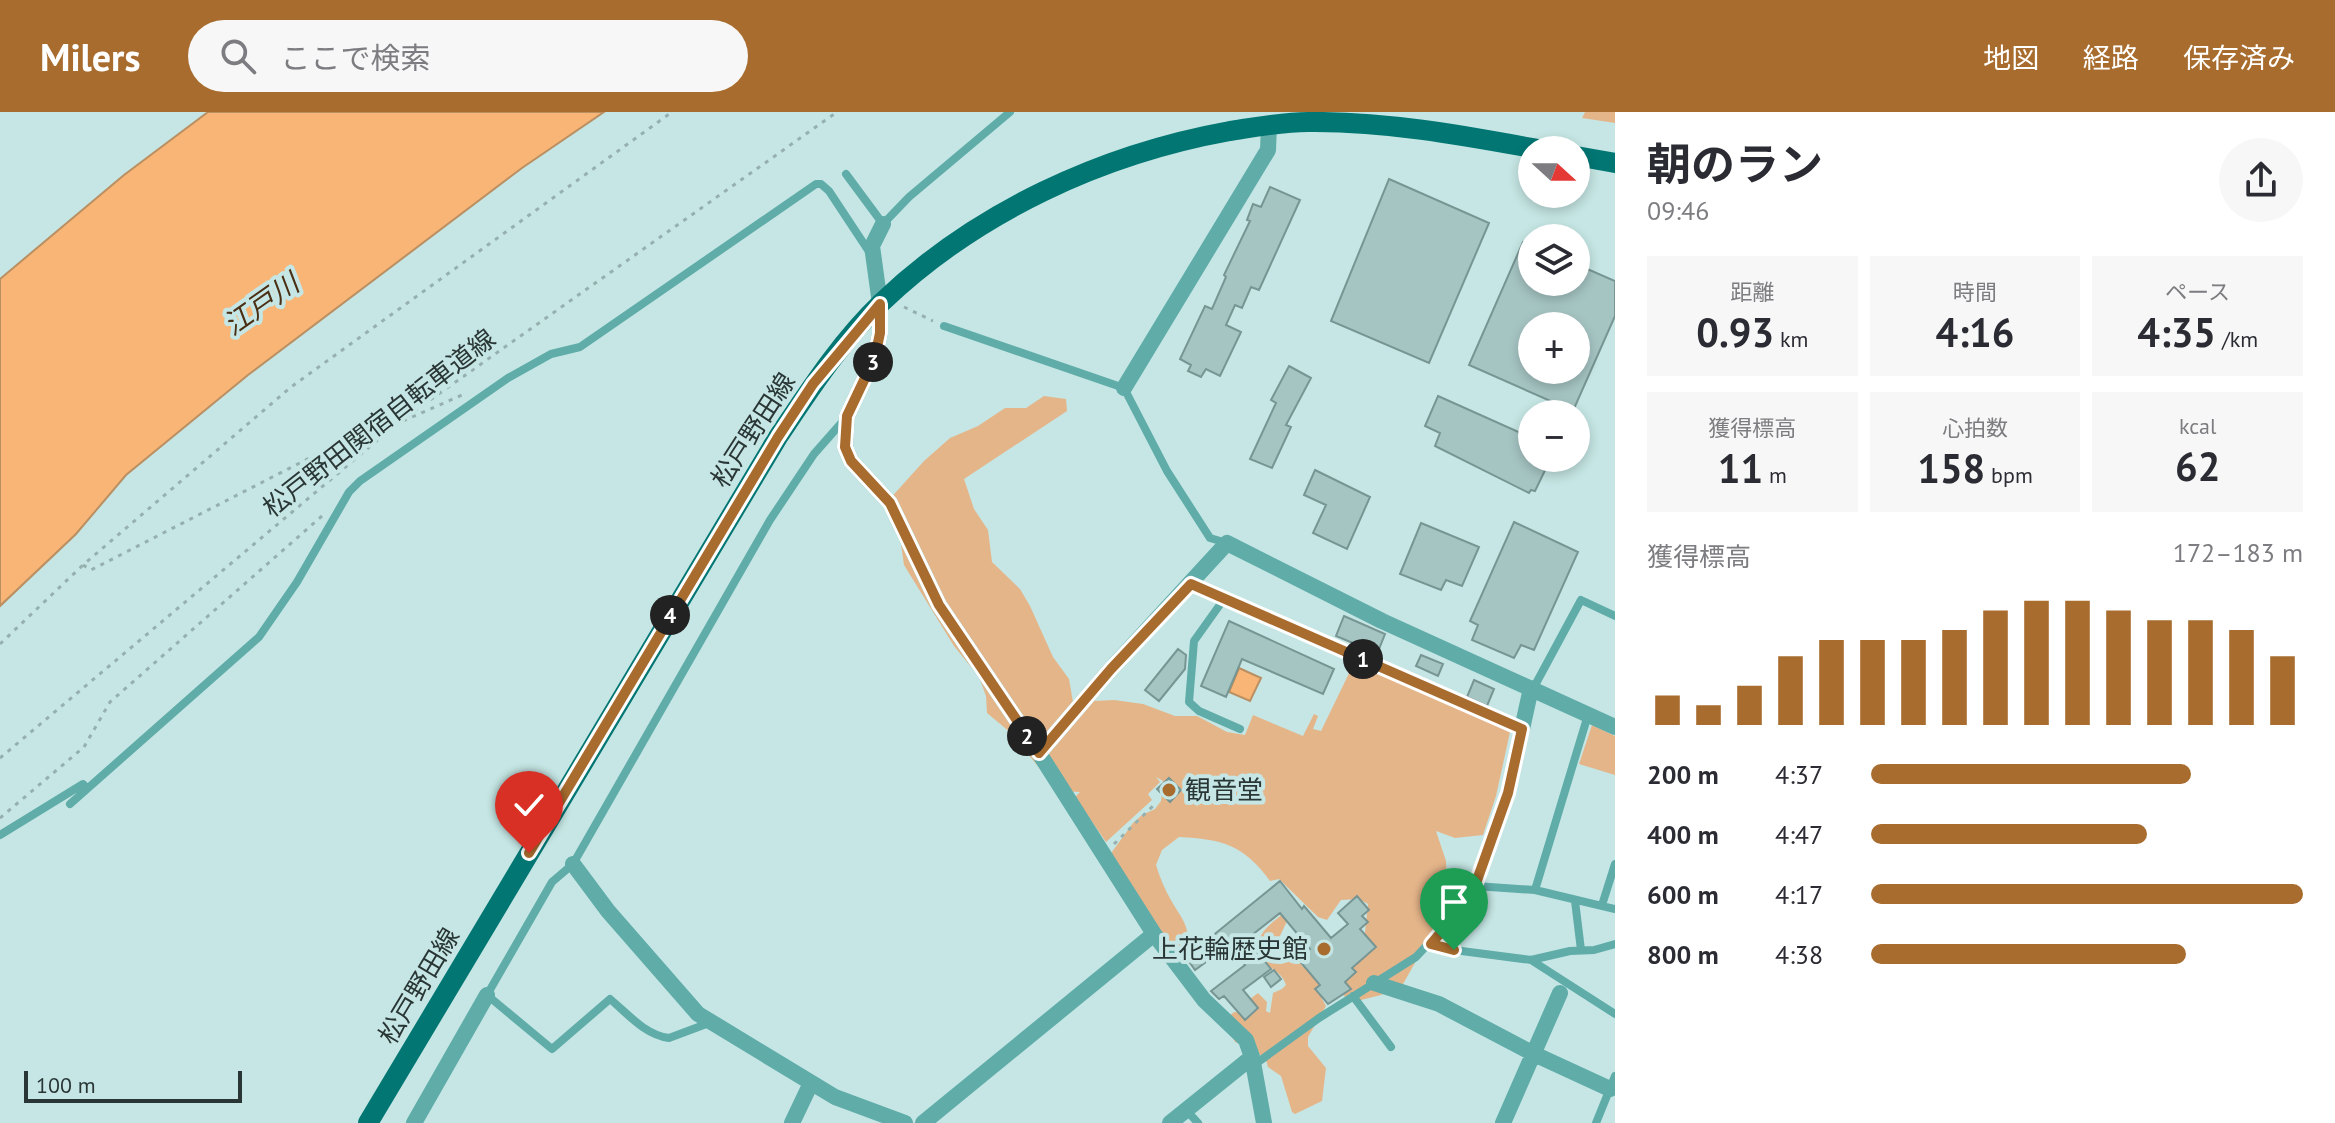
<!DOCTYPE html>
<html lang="ja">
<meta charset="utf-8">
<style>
:root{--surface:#fff;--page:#f7f7f7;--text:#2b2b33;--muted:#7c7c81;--accent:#a86c2e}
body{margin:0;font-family:"PT Sans","Noto Sans JP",sans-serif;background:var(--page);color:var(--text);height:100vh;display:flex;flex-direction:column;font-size:30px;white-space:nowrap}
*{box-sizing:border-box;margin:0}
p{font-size:26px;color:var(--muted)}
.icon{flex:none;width:44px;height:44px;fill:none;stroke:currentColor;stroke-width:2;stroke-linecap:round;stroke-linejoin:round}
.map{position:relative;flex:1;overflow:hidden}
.sheet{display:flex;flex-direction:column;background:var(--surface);width:720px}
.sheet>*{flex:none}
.needle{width:52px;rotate:111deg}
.fabs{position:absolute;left:1518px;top:24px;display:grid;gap:16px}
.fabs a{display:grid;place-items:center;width:72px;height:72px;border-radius:50%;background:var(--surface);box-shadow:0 4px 12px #0003;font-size:40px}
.scale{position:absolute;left:24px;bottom:20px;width:218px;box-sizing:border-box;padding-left:8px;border:4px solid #293635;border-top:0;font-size:22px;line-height:28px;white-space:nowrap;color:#293635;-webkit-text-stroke:6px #c5e6e4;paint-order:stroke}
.pin{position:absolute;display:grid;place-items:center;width:68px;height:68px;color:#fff;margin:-82px -34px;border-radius:50% 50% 50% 0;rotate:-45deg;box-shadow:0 0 8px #0007}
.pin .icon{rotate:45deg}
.km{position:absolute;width:40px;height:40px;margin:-20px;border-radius:50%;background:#222;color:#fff;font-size:22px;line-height:40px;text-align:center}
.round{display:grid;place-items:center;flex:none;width:84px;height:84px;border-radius:42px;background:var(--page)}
.head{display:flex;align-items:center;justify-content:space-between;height:136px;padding:0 32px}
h1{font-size:44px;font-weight:700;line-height:60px}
.metrics{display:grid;grid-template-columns:repeat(3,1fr);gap:12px;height:136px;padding:8px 32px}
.metrics div{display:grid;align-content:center;border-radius:0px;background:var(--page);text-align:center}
.metrics b{font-size:40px;font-weight:700}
.metrics small{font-size:22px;font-weight:400}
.metrics p{font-size:22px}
.chart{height:224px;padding:16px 32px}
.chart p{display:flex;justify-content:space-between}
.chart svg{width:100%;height:144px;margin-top:8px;stroke:var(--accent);stroke-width:6}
ul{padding:0 32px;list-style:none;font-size:26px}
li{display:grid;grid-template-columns:128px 96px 1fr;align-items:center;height:60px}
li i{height:20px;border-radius:10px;background:var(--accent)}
header{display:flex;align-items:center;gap:48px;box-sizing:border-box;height:112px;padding:0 40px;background:var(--accent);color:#fff}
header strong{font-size:38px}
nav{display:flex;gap:44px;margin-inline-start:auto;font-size:28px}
.search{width:560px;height:72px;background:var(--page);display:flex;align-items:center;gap:20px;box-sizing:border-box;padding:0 28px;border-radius:44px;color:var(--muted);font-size:30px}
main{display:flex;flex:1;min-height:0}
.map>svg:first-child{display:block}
</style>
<header>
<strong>Milers</strong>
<div class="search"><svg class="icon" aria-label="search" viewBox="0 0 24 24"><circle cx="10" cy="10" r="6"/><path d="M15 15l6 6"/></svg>ここで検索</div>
<nav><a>地図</a><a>経路</a><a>保存済み</a></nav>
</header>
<main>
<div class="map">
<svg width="1615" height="1011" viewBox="0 0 1615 1011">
<rect width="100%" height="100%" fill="#c5e6e4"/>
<path fill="#e5b58a" d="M 1585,0 L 1615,0 L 1615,11 L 1582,6 Z
M 1044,284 L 1066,287 L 1067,299 L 964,367 L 974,397 L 988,418 L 992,450 L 1020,477 L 1030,494 L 1053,545 L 1069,567 L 1073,590 L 1114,588 L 1143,592 L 1175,604 L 1197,604 L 1227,620 L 1245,623 L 1253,603 L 1303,624 L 1314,602 L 1318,604 L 1313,617 L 1321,619 L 1354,551 L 1510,620 L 1496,684 L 1483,723 L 1455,726 L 1436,719 L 1446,749 L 1447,776 L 1454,791 L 1454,806 L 1424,835 L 1403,872 L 1381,883 L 1357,889 L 1344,884 L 1342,874 L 1364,830 L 1368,792 L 1359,787 L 1341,788 L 1327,808 L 1318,805 L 1279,767 L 1270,769 C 1244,733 1222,727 1179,725 L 1162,738 L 1156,753 C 1160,766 1165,778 1172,790 C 1183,809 1190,813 1187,837 L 1174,840 L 1109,744 L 1133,711 L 1142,703 L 1155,697 L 1161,689 L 1163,669 L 1156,665 L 1160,670 L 1148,682 L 1152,688 L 1106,730 L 1075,685 L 1080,680 L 1058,679 L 1011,621 L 987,601 L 986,584 L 979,565 L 954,534 L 904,453 L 900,425 L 887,390 L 924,349 L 950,326 L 978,314 L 1005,296 L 1026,296 Z
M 1592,613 L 1615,624 L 1615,663 L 1579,652 Z
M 1283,802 L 1288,807 L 1272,841 L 1281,852 L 1293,840 L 1297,842 L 1302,854 L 1323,871 L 1318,874 L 1317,878 L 1326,894 L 1308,925 L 1308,934 L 1326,956 L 1322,989 L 1295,1002 L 1292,1000 L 1281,964 L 1268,955 L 1266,948 L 1255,938 L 1235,930 L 1226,912 L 1229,904 L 1234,900 L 1253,902 L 1250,887 L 1258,881 L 1267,890 L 1266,899 L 1270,901 L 1273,881 L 1282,877 L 1286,873 C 1282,862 1277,861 1269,854 C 1246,832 1264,816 1283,802 Z"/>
<path fill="#f8b576" stroke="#ba8f62" stroke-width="2" d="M 208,0 L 604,0 L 522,56 L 248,263 L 126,363 L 76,422 L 0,494 L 0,167 L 124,63 Z
M 1239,556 L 1261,566 L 1250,589 L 1229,580 Z"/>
<path fill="#a5c5c3" stroke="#779593" stroke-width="2" fill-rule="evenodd" d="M 1389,67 L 1489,111 L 1429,251 L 1331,209 Z
M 1270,75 L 1300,88 L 1259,178 L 1251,175 L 1242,196 L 1235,193 L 1226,213 L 1241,220 L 1220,264 L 1206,257 L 1201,265 L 1188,259 L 1191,253 L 1180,247 L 1205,194 L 1212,197 L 1226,165 L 1224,163 L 1250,109 L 1247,108 L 1253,92 L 1261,95 Z
M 1523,130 L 1532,133 L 1532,170 L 1576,170 L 1576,152 L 1615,169 L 1615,204 L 1573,299 L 1469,253 ZM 1532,214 L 1576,214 L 1576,258 L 1532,258 Z
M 1289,254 L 1311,266 L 1286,313 L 1291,315 L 1272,356 L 1250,347 L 1276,291 L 1271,288 Z
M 1438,284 L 1532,326 L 1532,346 L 1551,346 L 1535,379 L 1531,378 L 1529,381 L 1435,334 L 1440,321 L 1425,314 Z
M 1315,358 L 1370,385 L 1347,437 L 1313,421 L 1326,393 L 1304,383 Z
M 1514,410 L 1578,440 L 1534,538 L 1521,533 L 1514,546 L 1472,528 L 1478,513 L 1470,509 Z
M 1421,411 L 1479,435 L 1462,474 L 1446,468 L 1441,478 L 1400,462 Z
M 1344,504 L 1385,522 L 1379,537 L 1362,530 L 1360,534 L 1336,524 Z
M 1229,509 L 1334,557 L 1323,582 L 1242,547 L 1226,585 L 1201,574 Z
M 1178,537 L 1186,543 L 1185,557 L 1159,589 L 1145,578 Z
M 1421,543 L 1443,552 L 1438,564 L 1416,554 Z
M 1474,568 L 1494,577 L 1487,594 L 1467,585 Z
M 1169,666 L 1181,678 L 1170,690 L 1157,677 Z
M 1280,769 L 1302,797 L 1304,794 L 1331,826 L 1348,812 L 1338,801 L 1357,784 L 1369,798 L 1362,804 L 1368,810 L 1360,817 L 1376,835 L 1352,856 L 1356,860 L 1345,870 L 1351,877 L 1328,892 L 1315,877 L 1320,873 L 1298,847 L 1310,837 L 1280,801 L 1247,827 L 1271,857 L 1243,878 L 1258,896 L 1245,908 L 1224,884 L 1219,887 L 1211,879 L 1245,853 L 1229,833 L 1195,858 L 1188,848 L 1214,828 L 1211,825 Z
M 1274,858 L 1281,867 L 1271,875 L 1264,865 Z"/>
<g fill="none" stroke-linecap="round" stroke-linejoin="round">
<path stroke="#95b0ae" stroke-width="3" stroke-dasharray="4 6" stroke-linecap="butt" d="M 904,195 L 933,209
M 403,309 L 462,283
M 83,453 L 91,458 L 366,317 L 396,311
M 0,532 L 83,453 L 291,275 L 672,0
M 0,646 L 399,310 L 837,0
M 0,706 L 84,635 L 110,590 L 322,404
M 1114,732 L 1156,691"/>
<path stroke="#5faca9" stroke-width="8" d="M 846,62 L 883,112 L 909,85 L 1010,0
M 944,214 L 1124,276 L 1167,359 L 1210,426 L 1227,431
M 1191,472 L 1522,617 L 1508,681 L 1475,774 L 1466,791 L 1416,845 L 1319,906 L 1254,953
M 1224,487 L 1194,529 L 1189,590 L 1199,599 L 1240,617
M 1533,577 L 1581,488 L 1615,504
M 70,692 L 259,525 L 297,470 L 349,380 L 360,369 L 508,266 L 551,242 L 580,235 L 816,72 L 821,72 L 829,79 L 870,141
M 0,723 L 83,672 L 87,676
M 1475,774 L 1535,778 L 1615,797
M 1535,778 L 1588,603
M 1575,789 L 1581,838
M 1602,793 L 1615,752
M 1431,832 L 1454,838 L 1531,848 L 1570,839 L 1594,838 L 1615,832
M 1531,848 L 1615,902
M 1353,884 L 1391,935
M 709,911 L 669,926 C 645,923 628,902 610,887 L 552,937 L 487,883 L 552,770 L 573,752 L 770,408 L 814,342 L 844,308
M 1187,999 L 1198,1011
M 1596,1011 L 1615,964"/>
<path stroke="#5faca9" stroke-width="16" d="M 883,112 L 872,134 L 880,192 L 880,221 L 875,245 L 847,304 L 845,335 L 851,349 L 890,391 L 939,493 L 1039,641 L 1154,822 L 1204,888 L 1246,928 L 1252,945 L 1264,1011
M 1124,276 L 1268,38 L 1269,13
M 1522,617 L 1531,576
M 1039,641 L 1111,557 L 1227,431 L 1382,509 L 1615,615
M 573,752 L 608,799 L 698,902 L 835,985 L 905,1011
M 1374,871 L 1439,892 L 1534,942 L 1610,977
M 414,1011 L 487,883
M 792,1011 L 811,971
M 923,1011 L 1154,822
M 1170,1011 L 1252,945
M 1503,1011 L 1560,881"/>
<path stroke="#027673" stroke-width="20" d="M 1576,44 L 1615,51
M 368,1011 L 778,325 C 809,279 841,229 881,191 C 976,100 1102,42 1230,19 C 1256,15 1282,10 1308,10 C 1387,9 1466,24 1543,38"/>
</g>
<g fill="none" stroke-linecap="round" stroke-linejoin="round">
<g stroke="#fff" stroke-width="16">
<path id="route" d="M 529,741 L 778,325 L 813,272 L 880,192 L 880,221 L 875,245 L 847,304 L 845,335 L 851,349 L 890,391 L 939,493 L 1039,641 L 1111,557 L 1191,472 L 1522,617 L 1508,681 L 1475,774 L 1466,791 L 1431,832 L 1454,838"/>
</g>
<use href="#route" stroke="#a86c2e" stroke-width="10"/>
</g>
<g fill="#a86c2e" stroke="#c5e6e4" stroke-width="3">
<circle cx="1169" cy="678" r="8"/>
<circle cx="1324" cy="837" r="8"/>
</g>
<g text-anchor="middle" stroke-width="8" stroke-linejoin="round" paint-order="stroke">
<g font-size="26" fill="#293635" stroke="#c5e6e4">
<text transform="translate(379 311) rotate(-38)" y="9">松戸野田関宿自転車道線</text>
<text transform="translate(753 318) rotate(-57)" y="9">松戸野田線</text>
<text transform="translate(419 874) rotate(-59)" y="9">松戸野田線</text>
</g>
<g font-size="26" fill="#293635" stroke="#c5e6e4" text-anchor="start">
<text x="1185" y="687">観音堂</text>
<text x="1308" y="846" text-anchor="end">上花輪歴史館</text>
</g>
<g font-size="28" font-style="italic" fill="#4a2f14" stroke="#c5e6e4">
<text transform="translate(261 192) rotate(-35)" y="10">江戸川</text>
</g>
</g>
</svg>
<div class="fabs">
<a><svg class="needle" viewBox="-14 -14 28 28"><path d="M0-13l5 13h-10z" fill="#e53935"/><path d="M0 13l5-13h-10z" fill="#7c7c81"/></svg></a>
<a><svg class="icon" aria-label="layers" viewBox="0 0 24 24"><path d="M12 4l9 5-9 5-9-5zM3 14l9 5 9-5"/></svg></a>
<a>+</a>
<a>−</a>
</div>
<div class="scale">100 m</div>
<div class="pin" style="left:1454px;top:838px;background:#1e9e55"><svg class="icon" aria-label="arrive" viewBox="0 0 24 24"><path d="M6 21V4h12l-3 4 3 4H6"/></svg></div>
<div class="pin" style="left:529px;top:741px;background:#d93025"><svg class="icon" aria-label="check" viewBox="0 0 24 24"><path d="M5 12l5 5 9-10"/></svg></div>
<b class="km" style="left:1363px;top:547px">1</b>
<b class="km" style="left:1027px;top:624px">2</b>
<b class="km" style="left:873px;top:250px">3</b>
<b class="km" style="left:670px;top:503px">4</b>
</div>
<section class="sheet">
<div class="head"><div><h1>朝のラン</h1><p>09:46</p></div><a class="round"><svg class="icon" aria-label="share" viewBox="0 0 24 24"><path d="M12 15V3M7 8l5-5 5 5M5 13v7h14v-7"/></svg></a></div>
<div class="metrics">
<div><p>距離</p><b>0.93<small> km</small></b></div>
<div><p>時間</p><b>4:16</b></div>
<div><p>ペース</p><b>4:35<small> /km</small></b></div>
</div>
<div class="metrics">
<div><p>獲得標高</p><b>11<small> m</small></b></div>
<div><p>心拍数</p><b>158<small> bpm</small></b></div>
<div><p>kcal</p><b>62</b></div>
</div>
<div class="chart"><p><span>獲得標高</span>172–183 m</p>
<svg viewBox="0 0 160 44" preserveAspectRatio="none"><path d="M5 44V35M15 44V38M25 44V32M35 44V23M45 44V18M55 44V18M65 44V18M75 44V15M85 44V9M95 44V6M105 44V6M115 44V9M125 44V12M135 44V12M145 44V15M155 44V23"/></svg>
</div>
<ul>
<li><b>200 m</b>4:37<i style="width:74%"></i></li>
<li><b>400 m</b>4:47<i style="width:64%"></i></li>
<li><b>600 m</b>4:17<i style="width:100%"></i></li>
<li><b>800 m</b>4:38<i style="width:73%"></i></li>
</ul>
</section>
</main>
